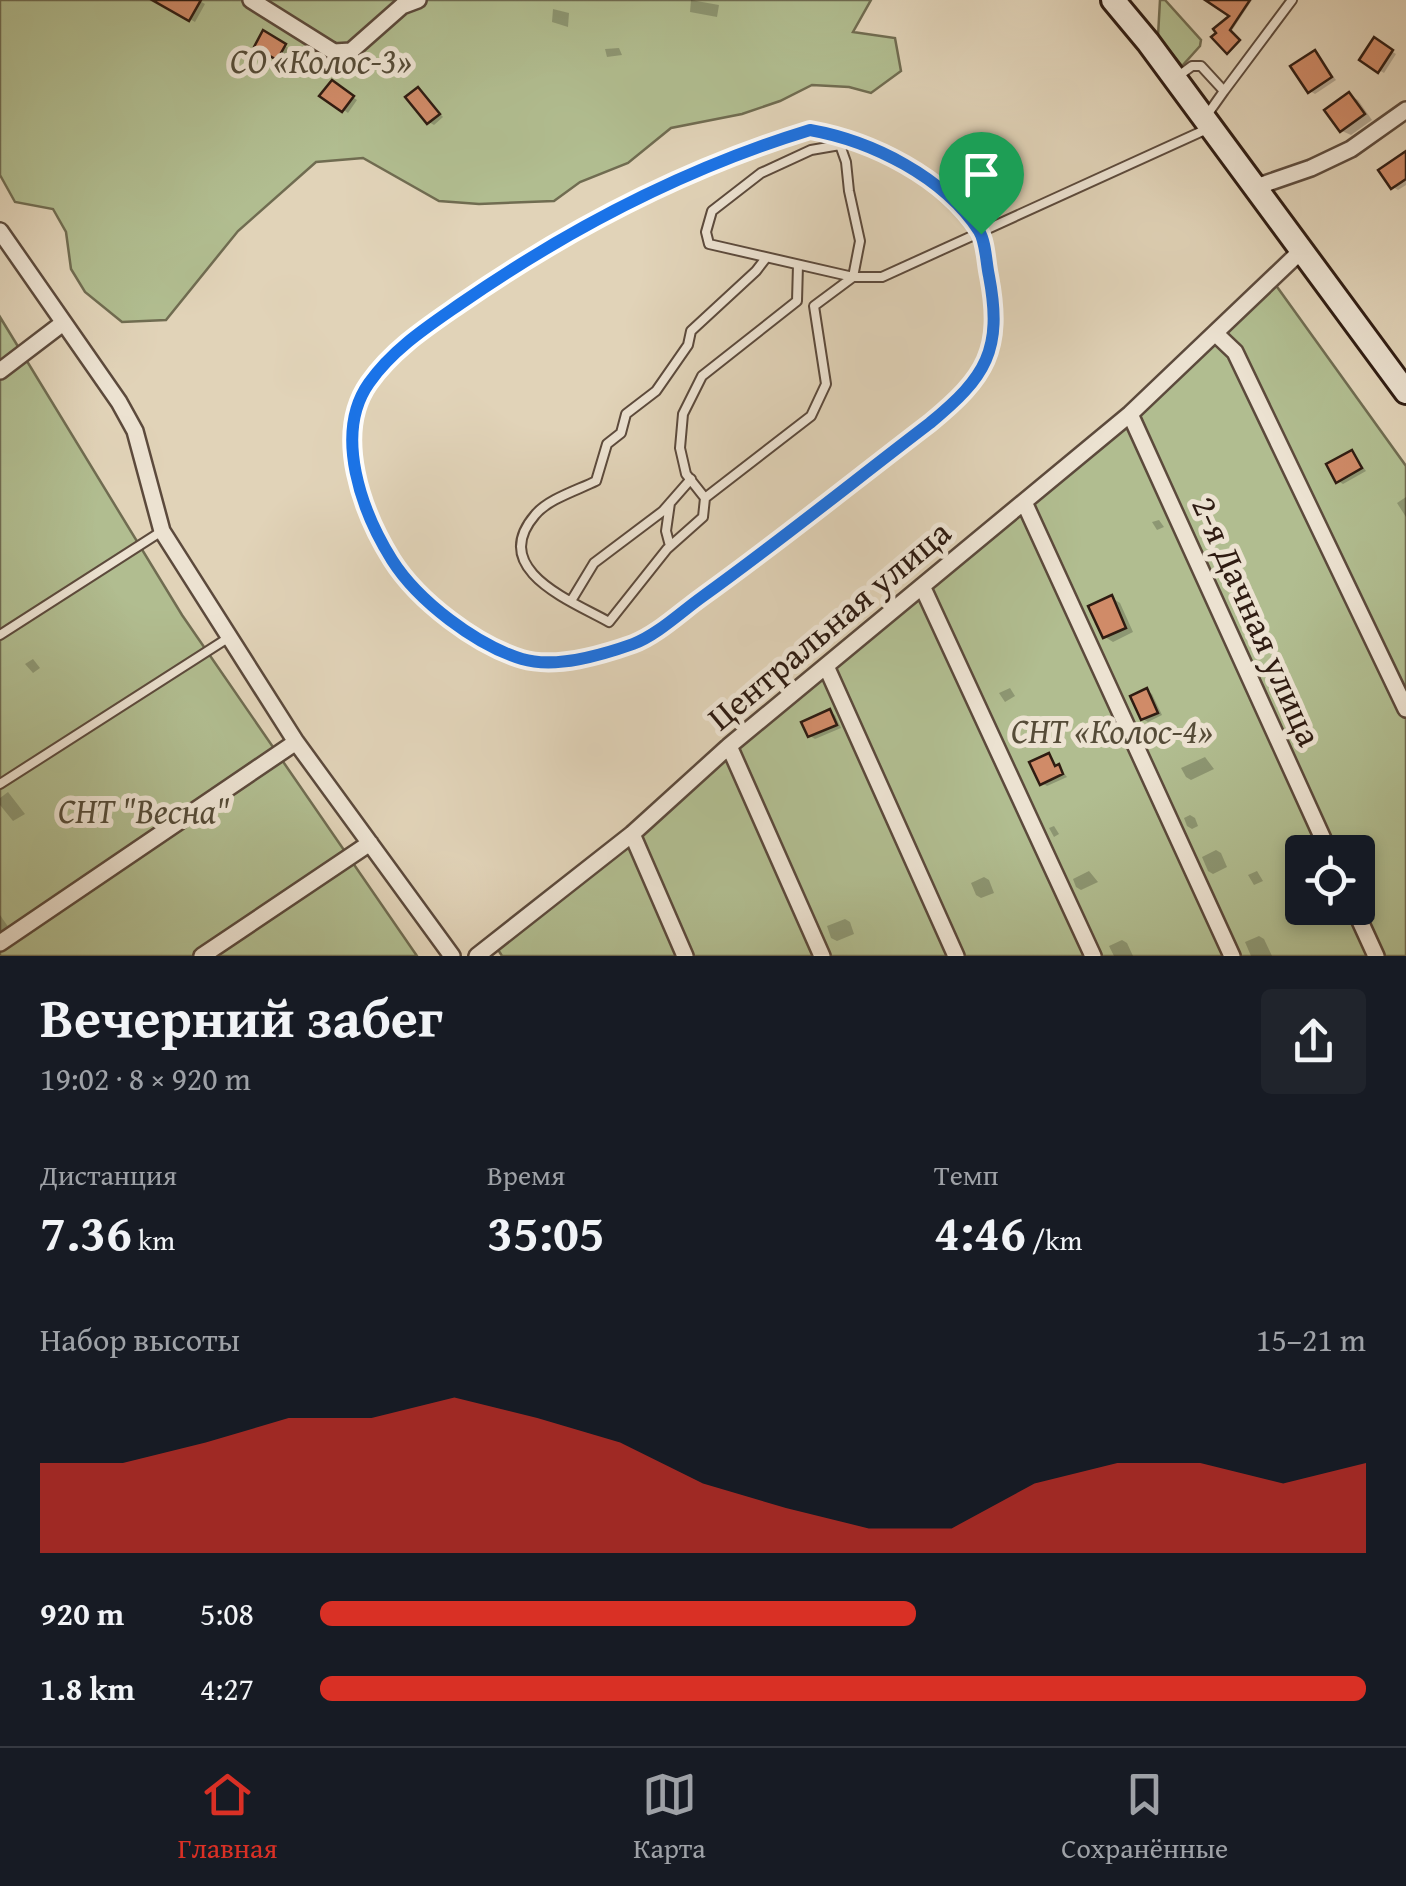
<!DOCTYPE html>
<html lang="ru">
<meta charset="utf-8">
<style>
:root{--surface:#171b24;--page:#20242c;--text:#f1f3f6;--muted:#9ea1a6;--line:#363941;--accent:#d93025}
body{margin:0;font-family:"Gentium Book Plus",serif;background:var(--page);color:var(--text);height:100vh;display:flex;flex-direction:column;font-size:38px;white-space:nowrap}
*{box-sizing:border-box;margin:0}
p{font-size:32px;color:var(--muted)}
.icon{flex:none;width:55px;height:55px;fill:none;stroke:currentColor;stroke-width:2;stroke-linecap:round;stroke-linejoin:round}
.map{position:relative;height:956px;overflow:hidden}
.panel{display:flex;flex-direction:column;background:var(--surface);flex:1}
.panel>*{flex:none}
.tools{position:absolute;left:1285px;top:835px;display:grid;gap:20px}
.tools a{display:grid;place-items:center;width:90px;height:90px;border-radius:10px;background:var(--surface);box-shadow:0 5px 15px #0003;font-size:50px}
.pin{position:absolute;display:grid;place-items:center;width:85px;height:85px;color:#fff;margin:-102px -42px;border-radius:50% 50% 50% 0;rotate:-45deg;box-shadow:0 0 10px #0007}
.pin .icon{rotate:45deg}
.round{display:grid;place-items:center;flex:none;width:105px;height:105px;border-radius:10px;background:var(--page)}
.headline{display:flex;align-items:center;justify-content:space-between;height:170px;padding:0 40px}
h1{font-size:55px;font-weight:800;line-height:75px}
.metrics{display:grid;grid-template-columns:repeat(3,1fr);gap:15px;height:170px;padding:10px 40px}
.metrics div{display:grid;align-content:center}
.metrics b{font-size:50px;font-weight:800}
.metrics small{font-size:28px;font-weight:400}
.metrics p{font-size:28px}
.chart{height:280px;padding:20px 40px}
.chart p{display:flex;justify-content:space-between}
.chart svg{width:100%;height:180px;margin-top:10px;fill:var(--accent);opacity:.7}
ul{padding:0 40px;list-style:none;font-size:32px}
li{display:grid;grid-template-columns:160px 120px 1fr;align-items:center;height:75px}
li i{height:25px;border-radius:12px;background:var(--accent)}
.tab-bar{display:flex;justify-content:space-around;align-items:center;height:140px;border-top:2px solid var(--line);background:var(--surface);font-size:28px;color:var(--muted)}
.tab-bar a{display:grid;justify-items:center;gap:5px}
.tab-bar .active{color:var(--accent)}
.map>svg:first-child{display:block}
</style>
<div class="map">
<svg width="1406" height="956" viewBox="0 0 1406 956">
<rect width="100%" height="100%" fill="#e1d3b8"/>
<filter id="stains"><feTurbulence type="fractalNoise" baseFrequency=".002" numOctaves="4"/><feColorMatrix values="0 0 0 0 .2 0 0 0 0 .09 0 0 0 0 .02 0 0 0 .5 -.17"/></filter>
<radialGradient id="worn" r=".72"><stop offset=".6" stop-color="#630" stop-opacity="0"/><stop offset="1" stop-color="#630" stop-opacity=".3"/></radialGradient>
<path fill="#b1bd90" stroke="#706c51" stroke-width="2.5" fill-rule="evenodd" d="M 0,0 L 871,0 L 853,32 L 895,38 L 901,71 L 871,93 L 849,87 L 812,85 L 780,101 L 742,114 L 671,128 L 628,163 L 580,182 L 554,201 L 479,204 L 439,201 L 363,158 L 316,162 L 238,231 L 166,320 L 122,322 L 85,292 L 71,269 L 66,232 L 53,209 L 15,202 L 0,175 Z
M 1160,0 L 1165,0 L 1201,40 L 1200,46 L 1182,66 L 1158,36 Z
M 1275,284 L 1406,466 L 1406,956 L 502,956 L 497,948 L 629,846 L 739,747 L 1123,430 ZM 1302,852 L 1358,852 L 1358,908 L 1302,908 Z
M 0,317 L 182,615 L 417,956 L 0,956 Z"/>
<path fill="#0003" d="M 166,0 L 198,0 L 205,4 L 195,22 L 164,4 Z
M 691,0 L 719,5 L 717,17 L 690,12 Z
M 1210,0 L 1252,0 L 1231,32 L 1240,42 L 1230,52 L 1215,37 L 1233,16 Z
M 553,9 L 569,13 L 568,27 L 552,22 Z
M 264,34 L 290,49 L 283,61 L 257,46 Z
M 1375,41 L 1396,54 L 1384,73 L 1362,60 Z
M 605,49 L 619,48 L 622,55 L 607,57 Z
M 1315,53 L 1336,80 L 1315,94 L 1310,91 Z
M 332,83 L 357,100 L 348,113 L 323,95 Z
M 418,90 L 443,117 L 434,125 L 429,122 Z
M 1349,95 L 1358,100 L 1372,120 L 1351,135 L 1342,131 Z
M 1406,157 L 1406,185 L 1398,190 L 1393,187 Z
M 1352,452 L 1366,471 L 1343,484 L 1338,481 Z
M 1406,497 L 1406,517 L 1397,503 Z
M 1159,520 L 1164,527 L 1157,530 L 1152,522 Z
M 1112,598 L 1120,603 L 1133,632 L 1113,642 L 1105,637 Z
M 33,659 L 40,668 L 33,673 L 25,664 Z
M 1010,688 L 1015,696 L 1005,702 L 999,693 Z
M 1147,691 L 1152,694 L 1162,715 L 1148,722 L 1143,719 Z
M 830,712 L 835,715 L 841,728 L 815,739 L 810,736 Z
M 1049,756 L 1067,777 L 1047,786 L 1042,783 Z
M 1205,757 L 1214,769 L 1191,780 L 1186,777 L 1181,768 Z
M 8,792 L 25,814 L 13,821 L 0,805 L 0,798 Z
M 1190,815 L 1195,818 L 1198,826 L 1192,829 L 1187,826 L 1184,818 Z
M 1054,826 L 1059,834 L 1054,837 L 1049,828 Z
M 1216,850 L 1221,853 L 1227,867 L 1213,874 L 1208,871 L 1202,857 Z
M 1089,871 L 1098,882 L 1081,890 L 1076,887 L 1073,879 Z
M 1257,871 L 1263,881 L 1254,885 L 1248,875 Z
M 984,877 L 989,880 L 994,893 L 981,898 L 976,895 L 971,883 Z
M 0,915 L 9,928 L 0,933 Z
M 845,919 L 850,922 L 854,934 L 837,941 L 831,938 L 827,926 Z
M 1259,936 L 1264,939 L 1272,956 L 1251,956 L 1245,942 Z
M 1122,940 L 1127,943 L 1133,956 L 1114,956 L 1109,946 Z"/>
<path fill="#d08b68" stroke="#2f1c12" stroke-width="2.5" d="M 152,0 L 201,0 L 189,21 Z
M 1205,0 L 1250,0 L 1230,30 L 1240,40 L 1227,54 L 1211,37 L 1216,33 L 1213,29 L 1229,16 Z
M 263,30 L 286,44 L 277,60 L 254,47 Z
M 1374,37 L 1393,50 L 1378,73 L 1359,60 Z
M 1315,50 L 1332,77 L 1308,93 L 1290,66 Z
M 332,80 L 354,96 L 342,112 L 319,96 Z
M 418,87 L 440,114 L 427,124 L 405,97 Z
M 1349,92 L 1365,114 L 1340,132 L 1324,110 Z
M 1406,151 L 1406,179 L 1391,189 L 1378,170 Z
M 1352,450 L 1362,468 L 1336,483 L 1326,464 Z
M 1112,595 L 1126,628 L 1103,638 L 1088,606 Z
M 1147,688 L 1158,713 L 1141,720 L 1130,696 Z
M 830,709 L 837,725 L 808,737 L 801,722 Z
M 1049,753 L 1055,766 L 1059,764 L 1063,774 L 1040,785 L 1029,762 Z"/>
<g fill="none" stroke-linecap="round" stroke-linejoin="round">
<g stroke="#5c4a3c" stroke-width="12">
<path id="lane" d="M 1177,77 L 1192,66 L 1201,66 L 1224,91 L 1207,115
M 1224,91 L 1292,0
M 811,130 C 872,141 944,177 979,231 C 986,242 987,263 989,276 C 1003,350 986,377 931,423 C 855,481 780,541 702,597 C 681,612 657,635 633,644 C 602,655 556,669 523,659 C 476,645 418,601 392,560 C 362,512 333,434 369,383 C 393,349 427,327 460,304 C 567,230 686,168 811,130 Z
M 766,258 L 756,271 L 691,331 L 688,345 L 656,391 L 626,414 L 621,433 L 607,444 L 596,481 C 578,490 548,499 535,515 C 488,570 572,601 609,622 L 667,549 L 703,517 L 705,498 L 686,474 L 680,448 L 683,414 L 702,376 L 797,301 L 798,265
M 705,498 L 811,416 L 826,384 L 814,306 L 853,277 L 860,241 L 849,191 L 846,162 L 840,145 L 811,150 L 761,173 L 712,211 L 706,232 L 709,244 L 853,277 L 882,277 L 1207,129
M 670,503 L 666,531 L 670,546
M 571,601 L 594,563 L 663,511 L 691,479
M 0,635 L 162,531
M 0,784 L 228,638"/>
</g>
<g stroke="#5c4a3c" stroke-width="20">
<path id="street" d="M 251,0 L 334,52 L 351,51 L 402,6 L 418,0
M 1256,187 L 1311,168 L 1351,149 L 1406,110
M 0,231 L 119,402 L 135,431 L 162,531 L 296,742 L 452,956
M 1215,333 L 1235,352 L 1406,709
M 0,371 L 63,323
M 1130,414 L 1329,852
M 1024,502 L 1232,956
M 922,586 L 1093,956
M 826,666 L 956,956
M 729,746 L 822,956
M 632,834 L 685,956
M 1354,908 L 1376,956
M 0,943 L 296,742
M 202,956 L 370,843
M 477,956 L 632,834 L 729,746 L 1130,414 L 1302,250"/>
</g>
<g stroke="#2f1c12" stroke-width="28">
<path id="secondary" d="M 1113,0 L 1148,42 L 1406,392"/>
</g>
<use href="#lane" stroke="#ece2d1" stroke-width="8"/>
<use href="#street" stroke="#ece2d1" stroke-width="15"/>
<use href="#secondary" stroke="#ece2d1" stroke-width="22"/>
</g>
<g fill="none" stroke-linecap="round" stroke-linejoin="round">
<g stroke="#fff" stroke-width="20">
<path id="route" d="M 810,130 C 872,141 944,177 979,231 C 986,242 986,263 989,276 C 1003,350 986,377 930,423 C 854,481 780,541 702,597 C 681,612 657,635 633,644 C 602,655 556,669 522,659 C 476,645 418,601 392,560 C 362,512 333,434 369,383 C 393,349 427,327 460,304 C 567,230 686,168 810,130 Z"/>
</g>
<use href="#route" stroke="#1a73e8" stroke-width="12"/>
</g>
<g text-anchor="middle" stroke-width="10" stroke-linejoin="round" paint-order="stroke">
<g font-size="35" font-style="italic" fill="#564c38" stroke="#ece2d1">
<text x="321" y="73">СО «Колос-3»</text>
<text x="1112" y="743">СНТ «Колос-4»</text>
<text x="144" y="823">СНТ "Весна"</text>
</g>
<g font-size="35" fill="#2f1c12" stroke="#ece2d1">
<text transform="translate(1257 621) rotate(66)" y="12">2-я Дачная улица</text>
<text transform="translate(829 625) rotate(-40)" y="12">Центральная улица</text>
</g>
</g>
<rect width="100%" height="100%" filter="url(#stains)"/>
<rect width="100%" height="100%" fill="url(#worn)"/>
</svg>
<div class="tools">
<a><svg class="icon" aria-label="locate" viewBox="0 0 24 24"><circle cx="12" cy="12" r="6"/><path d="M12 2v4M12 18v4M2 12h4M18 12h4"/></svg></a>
</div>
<div class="pin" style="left:981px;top:234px;background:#1e9e55"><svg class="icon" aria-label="arrive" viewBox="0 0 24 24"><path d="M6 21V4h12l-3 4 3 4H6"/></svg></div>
</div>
<section class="panel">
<div class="headline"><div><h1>Вечерний забег</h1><p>19:02 · 8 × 920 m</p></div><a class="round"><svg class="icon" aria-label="share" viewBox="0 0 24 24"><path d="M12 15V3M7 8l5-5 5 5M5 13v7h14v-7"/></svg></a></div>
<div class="metrics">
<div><p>Дистанция</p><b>7.36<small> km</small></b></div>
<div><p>Время</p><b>35:05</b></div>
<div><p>Темп</p><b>4:46<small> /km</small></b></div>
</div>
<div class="chart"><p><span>Набор высоты</span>15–21 m</p>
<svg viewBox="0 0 160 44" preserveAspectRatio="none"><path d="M0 44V22L10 22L20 17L30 11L40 11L50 6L60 11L70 17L80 27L90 33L100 38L110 38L120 27L130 22L140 22L150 27L160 22V44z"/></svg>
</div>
<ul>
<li><b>920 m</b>5:08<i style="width:57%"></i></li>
<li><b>1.8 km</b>4:27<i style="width:100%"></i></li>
</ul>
</section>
<nav class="tab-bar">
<a class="active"><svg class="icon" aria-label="home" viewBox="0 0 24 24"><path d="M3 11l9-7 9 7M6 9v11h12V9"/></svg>Главная</a>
<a><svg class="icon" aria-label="map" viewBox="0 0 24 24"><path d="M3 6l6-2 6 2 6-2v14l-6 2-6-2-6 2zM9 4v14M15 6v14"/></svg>Карта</a>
<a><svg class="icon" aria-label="saved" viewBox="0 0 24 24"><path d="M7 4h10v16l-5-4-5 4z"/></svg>Сохранённые</a>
</nav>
